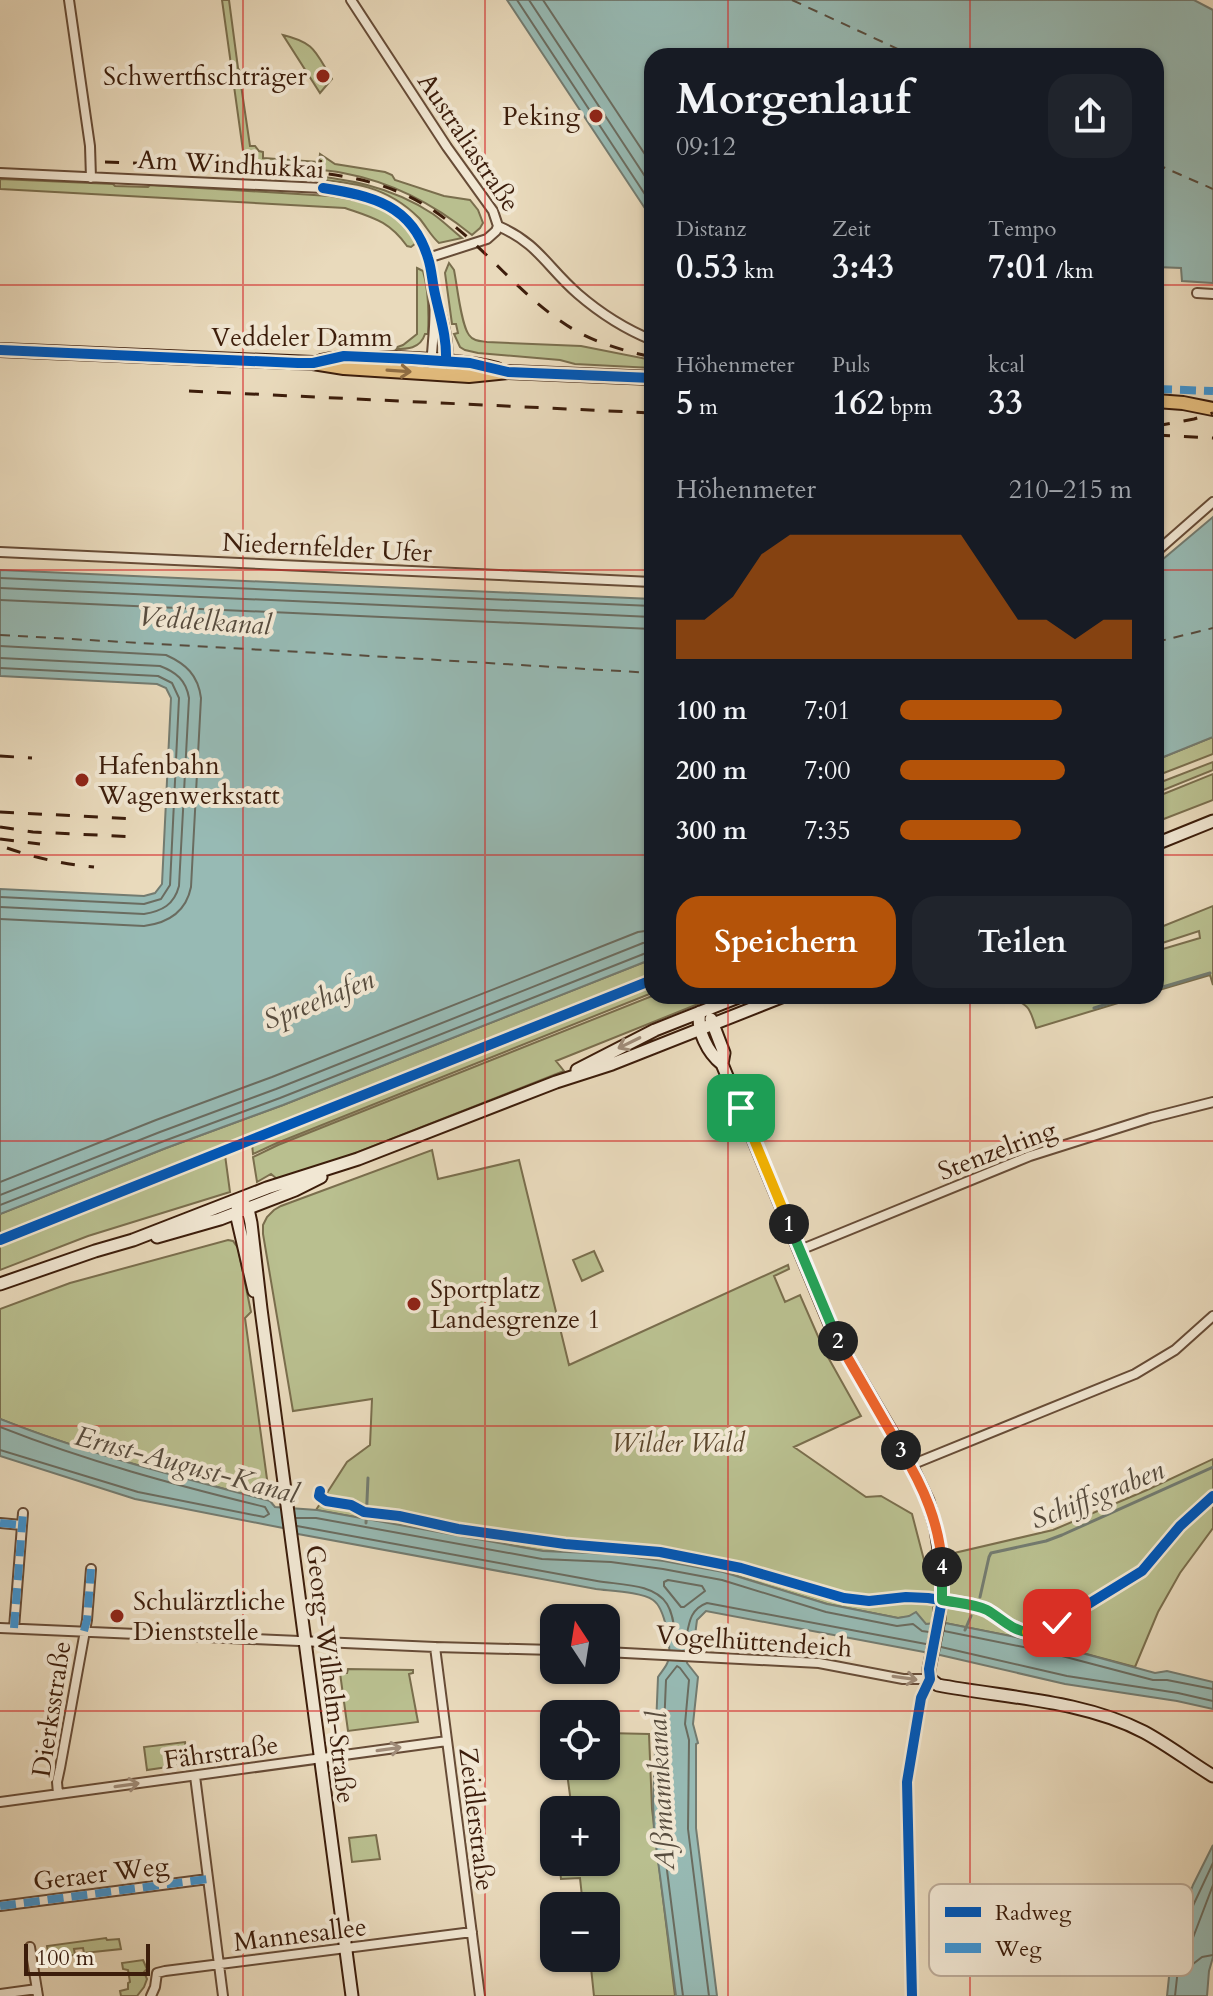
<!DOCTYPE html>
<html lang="de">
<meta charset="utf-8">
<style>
:root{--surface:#171b24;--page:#20242c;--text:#f1f3f6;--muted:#9ea1a6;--accent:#b45309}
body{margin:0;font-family:Cardo,serif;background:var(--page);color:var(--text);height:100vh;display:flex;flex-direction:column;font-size:30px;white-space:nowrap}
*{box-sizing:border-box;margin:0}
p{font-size:26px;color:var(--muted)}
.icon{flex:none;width:44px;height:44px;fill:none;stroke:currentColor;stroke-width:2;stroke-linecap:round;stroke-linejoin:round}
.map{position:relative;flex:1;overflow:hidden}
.details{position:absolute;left:644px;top:48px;width:520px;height:956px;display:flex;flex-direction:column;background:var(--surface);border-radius:24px;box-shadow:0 2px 6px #0004}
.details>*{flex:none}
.needle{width:52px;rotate:348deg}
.buttons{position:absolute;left:540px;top:1604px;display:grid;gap:16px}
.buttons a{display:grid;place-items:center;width:80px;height:80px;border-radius:16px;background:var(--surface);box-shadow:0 2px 6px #0004;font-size:40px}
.scale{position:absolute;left:24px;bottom:20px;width:126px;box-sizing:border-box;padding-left:8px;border:4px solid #3c1d0b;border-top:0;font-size:22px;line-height:28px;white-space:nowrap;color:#3c1d0b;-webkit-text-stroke:6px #f1e7d3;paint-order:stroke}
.pin{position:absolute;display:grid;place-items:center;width:68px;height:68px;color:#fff;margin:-34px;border-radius:16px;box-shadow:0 4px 12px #0006}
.km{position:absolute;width:40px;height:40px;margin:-20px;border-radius:50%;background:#222;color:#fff;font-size:22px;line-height:40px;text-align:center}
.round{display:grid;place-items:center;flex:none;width:84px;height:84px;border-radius:24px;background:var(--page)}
.headline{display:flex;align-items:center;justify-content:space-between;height:136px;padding:0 32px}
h1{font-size:44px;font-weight:600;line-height:60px}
.metrics{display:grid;grid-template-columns:repeat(3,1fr);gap:12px;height:136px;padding:8px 32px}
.metrics div{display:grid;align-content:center}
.metrics b{font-size:34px;font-weight:600}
.metrics small{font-size:22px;font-weight:400}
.metrics p{font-size:22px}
.chart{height:224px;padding:16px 32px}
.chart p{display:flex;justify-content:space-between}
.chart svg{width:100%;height:144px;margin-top:8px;fill:var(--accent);opacity:.7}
.button{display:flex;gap:16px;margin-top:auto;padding:16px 32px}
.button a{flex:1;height:92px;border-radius:24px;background:var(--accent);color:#fff;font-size:32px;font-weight:600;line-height:92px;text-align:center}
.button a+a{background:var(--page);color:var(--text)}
ul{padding:0 32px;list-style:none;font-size:26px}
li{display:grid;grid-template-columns:128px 96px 1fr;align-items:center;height:60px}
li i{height:20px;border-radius:10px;background:var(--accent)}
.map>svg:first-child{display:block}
</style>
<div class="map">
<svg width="1213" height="1996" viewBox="0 0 1213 1996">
<rect width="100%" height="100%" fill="#e9dabc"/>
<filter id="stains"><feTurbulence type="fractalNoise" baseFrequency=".0025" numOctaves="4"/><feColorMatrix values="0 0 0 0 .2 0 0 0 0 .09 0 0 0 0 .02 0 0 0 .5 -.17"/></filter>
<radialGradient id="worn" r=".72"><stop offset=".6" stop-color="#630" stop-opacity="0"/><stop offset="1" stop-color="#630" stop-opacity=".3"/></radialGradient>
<path fill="#b9bf8f" stroke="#7a6e4d" stroke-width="2" d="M 222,0 L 229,0 L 238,68 L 247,84 L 241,85 L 250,146 L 255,146 L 259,151 L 263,152 L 263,158 L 319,162 L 320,154 L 335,164 L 385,172 L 392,175 L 395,180 L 444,196 L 470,200 L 478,210 L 483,223 L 480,228 L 472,235 C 434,204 392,182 343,173 C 323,169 301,169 281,166 C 268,164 256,161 244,158 Z
M 283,35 C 316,43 315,52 332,79 L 320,93 Z
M 296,174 C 345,178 391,186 433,214 C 443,221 452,230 462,238 L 439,243 C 431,236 426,226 419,218 C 384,183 347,182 301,178 Z
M 0,179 L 113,184 L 115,186 L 148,187 L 150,185 L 330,196 L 370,203 L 391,213 L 407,228 L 416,243 L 411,247 L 407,246 C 389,221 374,218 345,208 L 0,189 Z
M 449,263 L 454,270 C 457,284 461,325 469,335 C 473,341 480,341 487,342 L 581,346 L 652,360 L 652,368 L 575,364 L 560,360 L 478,353 L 465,350 L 460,347 L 454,334 L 458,333 L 456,324 L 452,324 L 445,273 Z
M 417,268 L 423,271 C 429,291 429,313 428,334 L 425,334 C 420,350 405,349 392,349 L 403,345 L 417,334 Z
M 1213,737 L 1213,754 L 1156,776 L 1156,760 Z
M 1213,762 L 1213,770 L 1156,793 L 1156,784 Z
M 1213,774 L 1213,800 L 1156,822 L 1156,797 Z
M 1213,906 L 1213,985 L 1210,975 L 1156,991 L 1156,951 L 1200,938 L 1199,931 L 1156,945 L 1156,929 Z
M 652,959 L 652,976 L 0,1237 L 0,1214 L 166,1148 L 283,1105 Z
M 652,984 L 652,993 L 277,1143 L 253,1154 L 252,1144 Z
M 652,996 L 718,996 L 556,1061 L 564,1071 L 348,1156 L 277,1179 L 271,1174 L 257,1182 L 253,1157 L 278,1145 Z
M 1013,996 L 1141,996 L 1036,1028 C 1030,1010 1030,1004 1010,999 Z
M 432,1150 L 438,1179 L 519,1160 L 569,1365 L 788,1265 L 789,1269 L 774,1276 L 785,1302 L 800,1295 L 824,1350 L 861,1416 L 794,1447 L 866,1497 L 881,1496 L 912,1514 L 924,1560 L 1053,1530 L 1147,1490 L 1213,1459 L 1213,1528 L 1180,1573 L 1158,1612 L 1135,1667 L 1045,1643 L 945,1623 L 925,1624 C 917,1617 908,1616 898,1618 L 827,1604 L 723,1572 L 664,1561 L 612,1554 L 543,1551 L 316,1510 L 347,1462 L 370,1445 L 372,1399 L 293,1411 L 263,1234 L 263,1225 L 267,1217 L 274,1210 L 281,1206 Z
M 225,1155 L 230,1192 L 88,1236 L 0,1270 L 0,1245 Z
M 228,1240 L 233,1241 L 238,1248 L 251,1312 L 245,1318 L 270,1501 C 179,1477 88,1454 0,1419 L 0,1309 L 70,1283 Z
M 594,1251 L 603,1271 L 582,1281 L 573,1260 Z
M 348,1669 L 413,1670 L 413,1673 L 409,1674 L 418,1722 L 348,1731 L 340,1673 L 347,1673 Z
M 606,1733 L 649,1734 L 652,1809 L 675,1996 L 594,1996 L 590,1958 L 606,1958 L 606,1906 L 583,1906 L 580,1878 L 561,1879 L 559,1862 L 606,1862 L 606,1810 L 572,1810 L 566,1766 L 606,1766 Z
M 185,1742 L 188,1764 L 147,1770 L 144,1747 Z
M 376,1835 L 380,1859 L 352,1862 L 349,1838 Z
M 106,1938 L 107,1940 L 119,1939 L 121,1949 L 84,1953 L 83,1948 L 74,1949 L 75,1955 L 49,1958 L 47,1946 Z
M 143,1960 L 147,1969 L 144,1972 L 147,1979 L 144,1987 L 137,1996 L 121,1996 L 120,1991 L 128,1989 L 128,1983 L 130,1982 L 128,1970 L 123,1969 L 122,1963 Z"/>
<path fill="#97bab4" stroke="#737b70" stroke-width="2" d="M 507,0 L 1194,0 L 1213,10 L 1213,283 L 1182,281 L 1181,268 L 1156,267 L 1156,56 L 652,56 L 652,219 Z
M 1213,517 L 1213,737 L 1156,760 L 1156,565 Z
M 0,570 L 652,599 L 652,959 L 283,1105 L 166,1148 L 0,1214 L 0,889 L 144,896 L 155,893 L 162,884 L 171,698 L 166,688 L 157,684 L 0,676 Z
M 0,1419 C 88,1454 179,1477 270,1501 L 275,1507 L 317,1510 L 543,1551 L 612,1554 L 664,1561 L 723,1572 L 827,1604 L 898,1618 L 909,1616 L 916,1612 L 926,1624 L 945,1623 L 1045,1643 L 1155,1673 L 1167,1671 L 1213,1682 L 1213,1709 L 1177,1701 L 1065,1684 L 940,1655 L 706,1611 L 697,1620 L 694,1643 L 688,1649 L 687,1663 L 698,1677 L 693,1724 L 698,1743 L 696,1744 L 696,1828 L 717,1996 L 676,1996 L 654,1831 L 653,1801 L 658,1677 C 661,1672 667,1666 668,1661 C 672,1647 665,1608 653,1600 C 641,1592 611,1591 596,1589 L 298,1534 L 283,1528 L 135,1499 L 0,1456 Z
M 1213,1845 L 1213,1957 L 1209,1971 L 1207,1996 L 1167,1996 L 1173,1939 L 1193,1885 Z"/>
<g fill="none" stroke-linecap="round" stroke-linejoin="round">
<path stroke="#6a6c60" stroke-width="2" d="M 517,0 L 652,205
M 529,0 L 652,187
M 543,0 L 652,165
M 0,578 L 652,606
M 0,588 L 652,617
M 0,600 L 652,629
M 0,646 L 166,655 C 186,664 198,675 201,698 L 191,887 C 186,912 168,923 144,926 L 0,919
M 0,658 L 160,666 C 176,672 186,680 189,698 L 179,886 C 174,905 162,911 144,914 L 0,907
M 0,668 L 158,676 L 172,683 L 179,698 L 170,885 L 161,899 L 144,904 L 0,897
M 0,1182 L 156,1120 L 272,1077 L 638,932 L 652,930
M 0,1195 L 160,1132 L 276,1089 L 643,943 L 652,942
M 0,1205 L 164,1141 L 280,1098 L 646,953 L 652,952
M 0,1427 C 86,1461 175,1485 265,1507 L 269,1514 L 264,1517 L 138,1492 L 0,1450
M 296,1518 L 316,1518 L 542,1559 L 611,1562 L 663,1569 L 722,1580 L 826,1612 L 897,1626 L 913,1624 L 922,1631 L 929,1632
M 297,1526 L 597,1581 C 619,1585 654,1583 667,1604 C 674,1615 674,1629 676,1641 L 679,1644 L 686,1639 C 689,1623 690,1609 707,1603 L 926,1644
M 668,1580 L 702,1586 L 705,1591 L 684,1607 L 681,1607 L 664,1586 L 664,1582 Z
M 944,1631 L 1043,1651 L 1153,1680 L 1167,1680 L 1213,1689
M 941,1647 L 1067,1676 L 1178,1693 L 1213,1701
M 1213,1885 L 1191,1943 L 1189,1960 L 1193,1964 L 1202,1957 L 1213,1955
M 683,1996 L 662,1831 L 661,1801 L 666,1680 L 677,1666 L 680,1668 L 689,1680 L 685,1724 L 689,1740 L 688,1829 L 709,1996
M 1175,1996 L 1181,1941 L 1191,1910 L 1213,1863"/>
<path stroke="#737b70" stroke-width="3" d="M 1156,989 L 1210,973
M 1094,1008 L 1133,996
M 366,1523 L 368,1478
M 980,1597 L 989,1557 L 991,1553 L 1046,1541 L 1062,1535 L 1213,1467
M 965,1630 L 971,1616"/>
<path stroke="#574c3e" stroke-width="2" stroke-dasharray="10 8" stroke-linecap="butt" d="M 792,0 L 913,56
M 1156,164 L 1213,189
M 0,635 L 406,658 L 652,673
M 1156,642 L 1213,628"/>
<g stroke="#674c37" stroke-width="12">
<path id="street" d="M 69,0 L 90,146 L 91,178
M 351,0 L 447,147 L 493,211 L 498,226
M 0,173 L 323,188 C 340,191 357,192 372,198 C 444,224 437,303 431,364
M 498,226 C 538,243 547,267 578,294 C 600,313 625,329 652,340
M 428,258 L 487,239 L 496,231 L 498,226
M 1197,293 L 1213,294
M 431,373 C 437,370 444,368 446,361 C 451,346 442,318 438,304
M 0,552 L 652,582
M 1156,552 L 1213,502
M 800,1250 L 1030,1156 L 1150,1118 L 1213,1102
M 911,1465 L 1135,1374 L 1175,1350 L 1213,1316
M 0,1523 L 22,1525
M 942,1600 C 956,1603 973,1604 986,1610 C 1009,1621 1016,1638 1045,1630 L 1142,1571 L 1180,1526 L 1213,1496
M 0,1628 L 435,1647 L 554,1650
M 14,1628 L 23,1513
M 435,1647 L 480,1996
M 606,1652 L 819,1663 L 903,1679 L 930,1679
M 195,1776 L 223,1996
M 58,1794 L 57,1782 L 60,1768 L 87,1620 L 91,1569
M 0,1802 L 447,1741
M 0,1906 L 208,1879
M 30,1947 L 38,1996
M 0,1994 L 37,1989
M 151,1996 L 155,1987 L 157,1973 L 165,1971 L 472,1932"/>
</g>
<g stroke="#3c1d0b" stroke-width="15">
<path id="secondary" d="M 1156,844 L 1213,821
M 700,1012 C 696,1030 708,1053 722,1064 L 834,1334 L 911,1465 L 928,1501 L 936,1529 L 943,1577 L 939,1619 L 929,1669 L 930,1679 L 938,1685 C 1007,1698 1082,1700 1144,1732 C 1168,1745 1190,1762 1213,1776
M 711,1019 L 724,1053 L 722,1064
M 577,1070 L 655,1030 L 741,996
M 240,1199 L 248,1209 L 251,1223 L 261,1309 L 352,1996
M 238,1207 L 236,1213 L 254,1291
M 157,1237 L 220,1219 L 295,1190 L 321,1177
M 0,1284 L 95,1251 L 133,1240 L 267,1188 L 358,1159 L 556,1082 L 612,1064 L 784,996"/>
</g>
<g stroke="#3c1d0b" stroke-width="16">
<path id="primary" d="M 0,350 L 313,363 L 344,368 L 469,376 L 508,372 L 652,378
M 321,361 C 347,356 370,357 396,358 C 431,360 464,361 497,369
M 1156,401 L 1183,403 L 1213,409"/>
</g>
<use href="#street" stroke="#f1e7d3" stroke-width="8"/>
<use href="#secondary" stroke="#f1e7d3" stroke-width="11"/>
<use href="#primary" stroke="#e4bd7e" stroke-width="12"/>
<path stroke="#3c1d0b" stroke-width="3" stroke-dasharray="14 14" stroke-linecap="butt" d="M 105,162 C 148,163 190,166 233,168 C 301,171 368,170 428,207 C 478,238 513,289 562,322 C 589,341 620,350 652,357
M 189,391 L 652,413
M 1156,426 L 1194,419 L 1213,413
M 1156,435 L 1213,438
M 0,756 L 32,758
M 0,812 L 137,819
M 0,827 L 33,832 L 137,837
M 0,839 L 40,844
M 7,848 C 36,858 63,864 94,867"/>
<path stroke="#3f94d2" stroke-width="8" stroke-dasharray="16 8" stroke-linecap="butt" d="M 1156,389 L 1213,391
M 0,1523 L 22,1525
M 14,1628 L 23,1513
M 84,1631 L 87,1620 L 91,1569
M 0,1906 L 208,1879"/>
<g stroke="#f1e7d3" stroke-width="15">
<path id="cycleway" d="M 323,188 C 373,196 412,205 428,258 C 432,270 432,282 435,294 C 440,317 447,337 446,361
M 0,350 L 298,363 L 313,363 L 344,356 L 412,359 L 470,363 L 508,372 L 652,378
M 0,1240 L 652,980
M 320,1491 L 319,1496 L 326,1501 L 351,1505 L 364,1512 L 399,1516 L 458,1529 L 565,1544 L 660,1552 L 741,1568 L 844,1598 L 869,1601 L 906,1597 L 928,1598 L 972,1605 L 987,1611 L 1007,1624 L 1024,1632 L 1040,1631 L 1051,1627 L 1142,1571 L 1180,1526 L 1213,1496
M 912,1996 L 907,1782 L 921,1698 L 930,1679 L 929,1669 L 942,1600"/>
</g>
<use href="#cycleway" stroke="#0057b8" stroke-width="10"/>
</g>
<defs><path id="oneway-shaft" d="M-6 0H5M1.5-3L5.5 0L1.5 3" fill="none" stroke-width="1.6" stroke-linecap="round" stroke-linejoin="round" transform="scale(2)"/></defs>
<use stroke="#906d44" href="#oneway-shaft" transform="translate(399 371) rotate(4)"/>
<g stroke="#a08c79">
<use href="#oneway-shaft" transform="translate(629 1043) rotate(154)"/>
<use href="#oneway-shaft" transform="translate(905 1678) rotate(8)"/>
<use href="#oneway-shaft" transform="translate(389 1749) rotate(-8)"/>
<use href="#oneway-shaft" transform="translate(127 1785) rotate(-8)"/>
</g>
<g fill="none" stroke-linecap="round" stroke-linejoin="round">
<g stroke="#fff" stroke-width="16">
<path id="split-1" d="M 741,1108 L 789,1224"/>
</g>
<g stroke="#fff" stroke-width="16">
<path id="split-2" d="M 789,1224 L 838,1341"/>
</g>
<g stroke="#fff" stroke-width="16">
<path id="split-3" d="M 838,1341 L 901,1450"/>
</g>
<g stroke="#fff" stroke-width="16">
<path id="split-4" d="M 901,1450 C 923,1486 940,1524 942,1567"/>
</g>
<g stroke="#fff" stroke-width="16">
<path id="split-5" d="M 942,1567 L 942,1600 C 957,1603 974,1604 987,1610 C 1001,1618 1011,1630 1027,1632"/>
</g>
<g stroke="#fff" stroke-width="16">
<path id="split-6" d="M 1027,1632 L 1040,1631 L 1057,1623"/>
</g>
<use href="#split-1" stroke="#f5b400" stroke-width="10"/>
<use href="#split-2" stroke="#22a559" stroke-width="10"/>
<use href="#split-3" stroke="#f0652b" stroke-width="10"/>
<use href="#split-4" stroke="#f0652b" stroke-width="10"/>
<use href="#split-5" stroke="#22a559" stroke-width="10"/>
<use href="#split-6" stroke="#f5b400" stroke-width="10"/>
</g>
<path fill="none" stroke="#d62828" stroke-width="2" stroke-opacity="0.55" d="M 243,0 L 243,1996M 485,0 L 485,1996M 728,0 L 728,56M 970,0 L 970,56M 0,285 L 652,285M 1156,285 L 1213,285M 0,570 L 652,570M 1156,570 L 1213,570M 0,855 L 652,855M 1156,855 L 1213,855M 728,996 L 728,1996M 970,996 L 970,1996M 0,1141 L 1213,1141M 0,1426 L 1213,1426M 0,1711 L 1213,1711"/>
<g fill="#8f2418" stroke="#f1e7d3" stroke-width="3">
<circle cx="323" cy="76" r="8"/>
<circle cx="596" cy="116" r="8"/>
<circle cx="82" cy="780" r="8"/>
<circle cx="414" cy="1304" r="8"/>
<circle cx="117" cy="1616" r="8"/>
</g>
<g text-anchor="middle" stroke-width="8" stroke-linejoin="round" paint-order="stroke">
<g font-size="26" fill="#3c1d0b" stroke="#f1e7d3" text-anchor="start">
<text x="307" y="85" text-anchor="end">Schwertfischträger</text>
<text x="580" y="125" text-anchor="end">Peking</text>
<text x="98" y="774">Hafenbahn<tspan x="98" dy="30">Wagenwerkstatt</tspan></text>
<text x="430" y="1298">Sportplatz<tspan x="430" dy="30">Landesgrenze 1</tspan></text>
<text x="133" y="1610">Schulärztliche<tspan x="133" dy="30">Dienststelle</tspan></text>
</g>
<g font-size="26" fill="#3c1d0b" stroke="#f1e7d3">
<text transform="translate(469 142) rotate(56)" y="9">Australiastraße</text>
<text transform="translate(231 164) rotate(3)" y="9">Am Windhukkai</text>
<text x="302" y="346">Veddeler Damm</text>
<text transform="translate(327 547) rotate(3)" y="9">Niedernfelder Ufer</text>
<text transform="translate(997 1150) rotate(-21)" y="9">Stenzelring</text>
<text transform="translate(754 1641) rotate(4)" y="9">Vogelhüttendeich</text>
<text transform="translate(331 1674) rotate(83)" y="9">Georg-Wilhelm-Straße</text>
<text transform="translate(51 1709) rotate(-81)" y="9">Dierksstraße</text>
<text transform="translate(221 1752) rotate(-8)" y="9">Fährstraße</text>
<text transform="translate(477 1819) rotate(83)" y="9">Zeidlerstraße</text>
<text transform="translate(101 1873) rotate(-7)" y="9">Geraer Weg</text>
<text transform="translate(300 1934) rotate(-7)" y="9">Mannesallee</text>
</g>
<g font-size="26" font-style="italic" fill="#5b462c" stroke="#f1e7d3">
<text x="678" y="1452">Wilder Wald</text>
</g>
<g font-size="28" font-style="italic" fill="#574c3e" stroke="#f1e7d3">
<text transform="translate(205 620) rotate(4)" y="10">Veddelkanal</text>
<text transform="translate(318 999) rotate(-22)" y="10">Spreehafen</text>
<text transform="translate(187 1464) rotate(15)" y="10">Ernst-August-Kanal</text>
<text transform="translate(1097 1494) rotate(-22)" y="10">Schiffsgraben</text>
<text transform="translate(660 1791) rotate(-93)" y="10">Aßmannkanal</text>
</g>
</g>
<rect x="929" y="1884" width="264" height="92" rx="12" fill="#f1e7d3" stroke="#bbaa97" stroke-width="2"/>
<rect x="945" y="1907" width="36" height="10" fill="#0057b8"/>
<rect x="945" y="1943" width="36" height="10" fill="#3f94d2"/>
<g font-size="22" fill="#3c1d0b">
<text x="995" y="1920">Radweg</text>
<text x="995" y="1956">Weg</text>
</g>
<rect width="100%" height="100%" filter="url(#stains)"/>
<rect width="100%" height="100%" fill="url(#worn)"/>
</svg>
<div class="buttons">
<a><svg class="needle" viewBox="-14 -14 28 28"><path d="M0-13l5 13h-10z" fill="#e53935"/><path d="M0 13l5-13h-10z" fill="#9ea1a6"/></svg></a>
<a><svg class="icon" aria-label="locate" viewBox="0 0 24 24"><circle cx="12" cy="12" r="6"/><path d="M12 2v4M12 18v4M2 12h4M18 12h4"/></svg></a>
<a>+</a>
<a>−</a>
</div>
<div class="scale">100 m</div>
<div class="pin" style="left:741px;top:1108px;background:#1e9e55"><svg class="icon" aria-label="arrive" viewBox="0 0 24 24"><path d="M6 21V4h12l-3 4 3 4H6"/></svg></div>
<div class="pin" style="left:1057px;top:1623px;background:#d93025"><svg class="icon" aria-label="check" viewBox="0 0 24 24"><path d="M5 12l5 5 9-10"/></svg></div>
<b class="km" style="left:789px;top:1224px">1</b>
<b class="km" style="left:838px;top:1341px">2</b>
<b class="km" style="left:901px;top:1450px">3</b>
<b class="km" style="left:942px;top:1567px">4</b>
<section class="details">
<div class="headline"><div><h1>Morgenlauf</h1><p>09:12</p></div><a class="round"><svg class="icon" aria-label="share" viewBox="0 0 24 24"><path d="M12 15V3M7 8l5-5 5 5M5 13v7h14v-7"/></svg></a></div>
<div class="metrics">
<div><p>Distanz</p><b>0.53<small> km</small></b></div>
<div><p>Zeit</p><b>3:43</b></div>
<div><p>Tempo</p><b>7:01<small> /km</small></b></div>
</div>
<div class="metrics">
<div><p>Höhenmeter</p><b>5<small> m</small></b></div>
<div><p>Puls</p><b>162<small> bpm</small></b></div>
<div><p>kcal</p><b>33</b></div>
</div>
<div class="chart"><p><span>Höhenmeter</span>210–215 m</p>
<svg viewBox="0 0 160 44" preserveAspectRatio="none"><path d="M0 44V32L10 32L20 25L30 12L40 6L50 6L60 6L70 6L80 6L90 6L100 6L110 19L120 32L130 32L140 38L150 32L160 32V44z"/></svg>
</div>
<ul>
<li><b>100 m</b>7:01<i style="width:70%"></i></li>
<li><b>200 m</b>7:00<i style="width:71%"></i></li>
<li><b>300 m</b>7:35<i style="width:52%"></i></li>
</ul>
<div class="button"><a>Speichern</a><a>Teilen</a></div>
</section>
</div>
